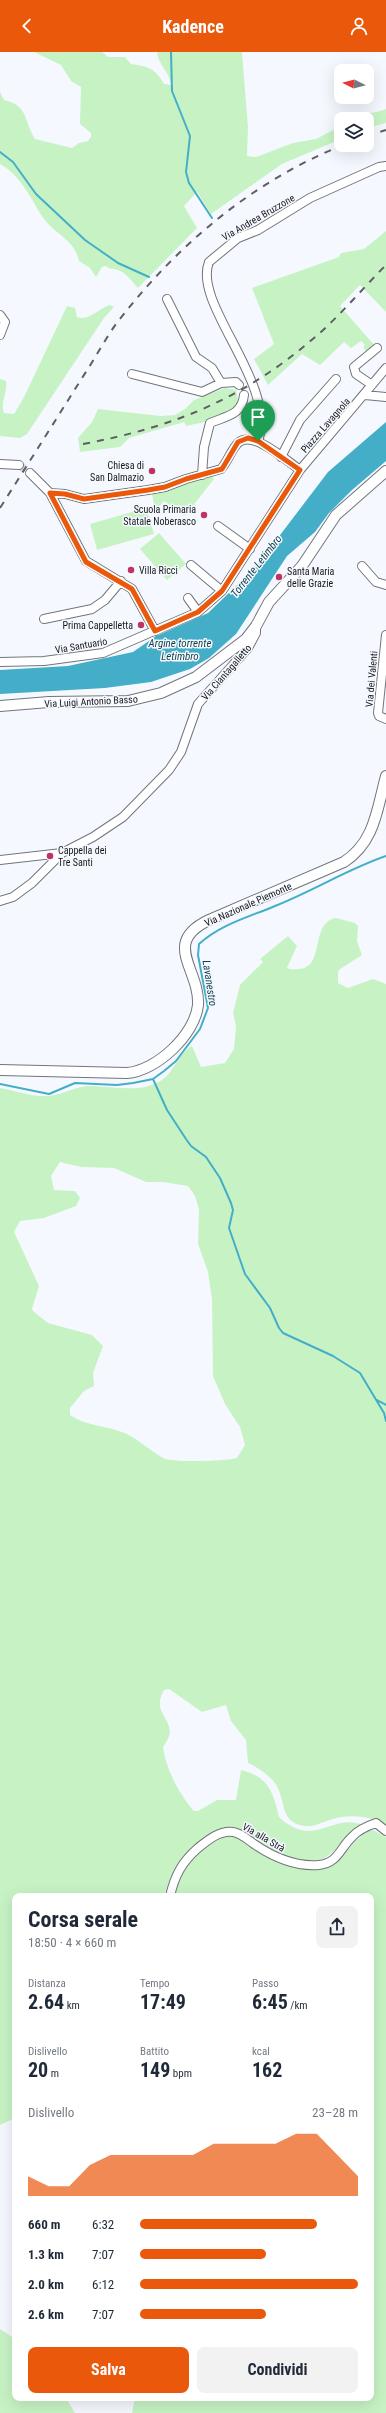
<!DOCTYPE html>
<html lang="it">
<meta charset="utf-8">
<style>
:root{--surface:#fff;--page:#f2f2f3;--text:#1f2937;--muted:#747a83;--accent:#ea580c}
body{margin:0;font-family:"Roboto Condensed",sans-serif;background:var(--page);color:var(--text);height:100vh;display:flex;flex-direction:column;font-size:15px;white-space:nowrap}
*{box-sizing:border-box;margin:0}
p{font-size:13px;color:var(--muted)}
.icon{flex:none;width:22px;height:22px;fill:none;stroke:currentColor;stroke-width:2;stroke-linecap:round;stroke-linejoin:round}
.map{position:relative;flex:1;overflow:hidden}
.details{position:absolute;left:12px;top:1841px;width:362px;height:508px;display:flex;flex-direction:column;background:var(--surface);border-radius:8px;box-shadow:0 4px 16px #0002}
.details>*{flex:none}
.needle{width:26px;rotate:276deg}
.controls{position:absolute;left:334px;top:12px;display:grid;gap:8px}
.controls a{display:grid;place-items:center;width:40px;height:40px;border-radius:8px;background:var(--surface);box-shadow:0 4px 16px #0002;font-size:20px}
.pin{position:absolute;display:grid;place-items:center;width:34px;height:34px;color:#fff;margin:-41px -17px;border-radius:50% 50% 50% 0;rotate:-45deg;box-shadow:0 0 4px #0007}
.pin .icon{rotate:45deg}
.round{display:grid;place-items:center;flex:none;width:42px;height:42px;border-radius:8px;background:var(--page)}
.overview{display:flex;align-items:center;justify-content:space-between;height:68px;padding:0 16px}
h1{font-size:22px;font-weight:700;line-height:30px}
.metrics{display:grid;grid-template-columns:repeat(3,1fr);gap:6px;height:68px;padding:4px 16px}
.metrics div{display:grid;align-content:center}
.metrics b{font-size:20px;font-weight:700}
.metrics small{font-size:11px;font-weight:400}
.metrics p{font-size:11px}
.chart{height:112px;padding:8px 16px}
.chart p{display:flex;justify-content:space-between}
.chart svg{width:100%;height:72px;margin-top:4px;fill:var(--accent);opacity:.7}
.action{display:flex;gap:8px;margin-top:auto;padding:8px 16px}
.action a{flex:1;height:46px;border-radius:8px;background:var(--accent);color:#fff;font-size:16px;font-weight:700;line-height:46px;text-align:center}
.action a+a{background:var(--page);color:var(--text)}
ul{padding:0 16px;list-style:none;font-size:13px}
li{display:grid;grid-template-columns:64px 48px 1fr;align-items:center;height:30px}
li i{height:10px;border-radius:5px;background:var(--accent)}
header{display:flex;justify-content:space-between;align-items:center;height:52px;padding:0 16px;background:var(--accent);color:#fff;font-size:18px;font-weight:700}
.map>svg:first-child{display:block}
</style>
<header><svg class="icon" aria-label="back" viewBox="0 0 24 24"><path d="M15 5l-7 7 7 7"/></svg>Kadence<svg class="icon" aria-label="person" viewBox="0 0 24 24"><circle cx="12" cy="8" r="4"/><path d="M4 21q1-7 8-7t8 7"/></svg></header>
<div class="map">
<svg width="386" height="2361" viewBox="0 0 386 2361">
<rect width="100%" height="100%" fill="#f5f9ff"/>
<path fill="#c7f3c4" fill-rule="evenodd" d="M 34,0 L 102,0 L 108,5 L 125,5 L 131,12 C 146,14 156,16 164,32 L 171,33 C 170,20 158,13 157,0 L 242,0 L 248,75 L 247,104 L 256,105 L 293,91 L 316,87 L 341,74 L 341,87 L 282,112 L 211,162 L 197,140 L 184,154 L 197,176 L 138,236 C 132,230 127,221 118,218 C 113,216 110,218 106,214 L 102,215 L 96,225 L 90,216 L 79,209 C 74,187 57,184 44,167 C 31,148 22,124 0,112 L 0,40 L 4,48 C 29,54 23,67 35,87 L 72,96 L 79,91 L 88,89 L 91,85 L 91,81 L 80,72 L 81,35 L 71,29 L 61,13 Z
M 386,57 L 386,71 L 367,76 L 367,67 L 353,67 C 364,60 374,62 386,57 Z
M 386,179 L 386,260 L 360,233 L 340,254 L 376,295 L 368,302 L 363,295 L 365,293 L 361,289 L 351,296 L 344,290 L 320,313 L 302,302 L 268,333 L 254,307 L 274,292 L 252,236 L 339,205 L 341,201 L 364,197 Z
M 110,253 L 114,255 L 104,266 L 27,382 L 20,386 L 0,384 L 0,327 L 6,329 C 8,340 0,350 4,361 L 14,362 L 24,345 L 67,254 L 75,256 L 77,265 C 88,270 99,256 110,253 Z
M 225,336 L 236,338 L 239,352 L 209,369 L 186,374 L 184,370 L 129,386 L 120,395 L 80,400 L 78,386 L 92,370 L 98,357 L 161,364 L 175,363 L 185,357 L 194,348 Z
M 212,424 L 214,427 L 185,464 L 164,449 L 155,460 L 152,441 Z
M 146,456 L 154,482 L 97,498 L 90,472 Z
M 159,481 L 186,512 L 167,528 L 140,497 Z
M 336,866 L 355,871 L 358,874 L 357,889 L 362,903 L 340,917 L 338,920 L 338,931 L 348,936 L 373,927 L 386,932 L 386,1773 C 372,1764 348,1762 333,1767 C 322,1770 312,1777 300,1773 C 282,1768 285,1753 279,1739 C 275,1727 260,1716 248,1711 L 246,1688 L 231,1669 L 226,1653 L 202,1660 L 169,1637 L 164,1638 C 148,1665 184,1668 163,1695 C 166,1717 179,1742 194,1759 L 198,1759 L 217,1748 L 236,1748 L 241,1718 C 269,1725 273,1740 279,1765 C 315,1798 331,1760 364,1773 C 348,1780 332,1806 319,1808 C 294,1813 272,1799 252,1786 C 245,1782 238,1775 230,1775 C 219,1776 206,1784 198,1791 C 177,1810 173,1817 164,1844 L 15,1844 L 15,2066 L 0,2073 L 0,1036 C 14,1038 29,1044 42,1044 C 58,1045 71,1036 87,1034 C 111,1033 139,1043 162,1028 C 174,1020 179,1000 192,994 L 201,1015 L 225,1011 L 234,997 L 236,974 L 233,961 L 240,933 L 263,910 L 260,907 L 288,884 L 297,894 L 287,916 C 291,918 294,917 299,917 C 326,915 309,871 336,866 ZM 60,1110 L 81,1115 L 114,1116 L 146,1130 L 163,1130 L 188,1134 L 195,1144 L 199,1157 L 198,1192 L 208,1220 L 212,1247 L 213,1324 L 225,1352 L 240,1375 L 245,1393 L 237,1406 C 226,1409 172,1411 163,1406 C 149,1398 136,1385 122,1380 C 104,1373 85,1374 70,1363 L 70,1356 L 84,1339 L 94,1334 L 93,1321 L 103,1294 L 92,1283 L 48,1271 L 34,1260 L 32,1257 L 39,1234 L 14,1180 L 20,1169 L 44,1166 L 76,1154 L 80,1146 L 75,1139 L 54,1138 L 51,1124 Z
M 373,1778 L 386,1785 L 386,2361 L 132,2361 L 135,2346 L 371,2346 L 371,1844 L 174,1844 C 176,1836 178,1828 181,1821 C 187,1808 220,1780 235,1785 C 241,1787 247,1794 253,1797 C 273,1809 294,1820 318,1817 C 345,1814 349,1785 373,1778 Z
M 0,2277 L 15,2287 L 15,2346 L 66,2346 L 75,2361 L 0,2361 Z"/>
<path fill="#44aec9" d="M 386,370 L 386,409 L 352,438 L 329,461 L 315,480 L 287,504 L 236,582 L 209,606 L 190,617 L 151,630 L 105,636 L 0,642 L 0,618 L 68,614 L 133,600 L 156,584 L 208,561 L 255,516 L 328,420 Z"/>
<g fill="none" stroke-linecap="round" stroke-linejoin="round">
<path stroke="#44aec9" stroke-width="2" d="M 171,0 L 172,39 L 190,84 L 186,120 L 189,131 L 212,166
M 0,100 L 13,110 L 36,142 L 85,188 L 118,211 L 149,225
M 153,1027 L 167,1058 L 186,1087 L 191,1094 L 206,1105 L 220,1126 L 231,1151 L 233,1158 L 229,1176 L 245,1222 L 270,1256 L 279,1276 L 283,1281 L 333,1304 L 360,1321 L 384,1361 L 386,1369
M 0,1032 L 49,1042 L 75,1031 L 117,1033 L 133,1031 L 153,1027 L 164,1019 L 176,1009 L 200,977 L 208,956 L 198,903 L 199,892 C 221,872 249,865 275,854 C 313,839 348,817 386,804
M 377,1348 L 386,1353"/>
<path stroke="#d4d7dd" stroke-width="8" stroke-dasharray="8 4" stroke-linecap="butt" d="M 19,413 L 30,421"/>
<g stroke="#71757b" stroke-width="10">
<path id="minor" d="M 167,247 L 196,305 L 212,316 L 221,331
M 0,263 L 5,270 L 0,283
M 132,322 L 202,340 L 221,331 L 236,330 L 239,333
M 372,333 L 356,322 L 354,315 L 377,296
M 365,343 L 386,345
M 258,389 C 278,332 192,252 209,210 L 238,186 L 258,178 L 310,146 L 379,115 L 386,114
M 281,405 L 300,368 L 336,327
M 0,412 L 19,413
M 30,421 L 50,441 L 86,509 L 132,537 L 155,579
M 202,423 L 204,395 L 210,371 C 227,364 242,363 244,343
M 50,441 L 65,442 L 84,447 L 148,438 L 165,435 L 186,427 L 221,417 C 228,409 231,398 238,391 C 252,377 287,409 300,418
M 218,474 L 250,497
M 191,513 L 222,539
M 362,514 L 376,530 L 386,533
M 188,546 L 198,560
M 44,567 L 92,557 L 105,548 L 121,529
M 386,583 L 378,661 L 379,664 L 386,667
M 0,610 L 44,609 L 103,601 L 198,560 L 222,539 L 300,418 L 386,316
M 0,808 L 62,801
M 0,849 L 13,845 L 32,831 L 62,801 L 93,785 L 123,765 L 169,718 L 181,700 L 198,652 L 248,596 L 256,581 L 256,574
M 170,1844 C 175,1823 182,1810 198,1796 C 208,1788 220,1778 233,1780 C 241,1781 248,1788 254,1792 C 273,1805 295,1815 319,1813 C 338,1811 340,1796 352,1785 C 358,1778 367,1774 376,1771 L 386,1779"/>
</g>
<g stroke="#71757b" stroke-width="12">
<path id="major" d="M 0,654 L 49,650 L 128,649 L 161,641 L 196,625 L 246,587 L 256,574 L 269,550 L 302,514 L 336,463 L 386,419
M 0,1018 L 127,1021 C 156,1019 195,983 198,953 C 200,917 161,891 209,868 L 344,810 C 375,790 377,757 386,724"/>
</g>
<use href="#minor" stroke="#fff" stroke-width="8"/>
<use href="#major" stroke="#fff" stroke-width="10"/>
<path stroke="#5d5f63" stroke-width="2" stroke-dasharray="7 7" stroke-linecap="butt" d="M 367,84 L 386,78
M 83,392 C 174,375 243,347 314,286 C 340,264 362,237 386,213
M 0,456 C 28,412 55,369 82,326 C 94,308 104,289 116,272 C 176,194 251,130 343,93"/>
</g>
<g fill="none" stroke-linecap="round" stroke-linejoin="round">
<g stroke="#fff" stroke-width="8">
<path id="route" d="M 248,386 L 258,389 L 300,418 L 222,539 L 198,560 L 155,579 L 132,537 L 86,510 L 50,441 L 65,442 L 84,447 L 148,438 L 165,435 L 186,427 L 222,417 L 238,390 Z"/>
</g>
<use href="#route" stroke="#ea580c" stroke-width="5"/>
</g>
<g fill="#bf3266" stroke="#f5f9ff" stroke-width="1.5">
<circle cx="152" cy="419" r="4"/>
<circle cx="204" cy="463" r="4"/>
<circle cx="131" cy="518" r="4"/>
<circle cx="279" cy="525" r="4"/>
<circle cx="141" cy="573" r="4"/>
<circle cx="50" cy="804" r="4"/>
</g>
<g text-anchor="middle" stroke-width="3" stroke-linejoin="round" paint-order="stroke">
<g font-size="10" fill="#17181b" stroke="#f5f9ff">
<text transform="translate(258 165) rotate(-30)" y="4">Via Andrea Bruzzone</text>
<text transform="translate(325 373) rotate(-49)" y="4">Piazza Lavagnola</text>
<text transform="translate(81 593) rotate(-10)" y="4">Via Santuario</text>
<text transform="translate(226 620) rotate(-49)" y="4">Via Ciantagalletto</text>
<text transform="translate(371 627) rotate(-85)" y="4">Via dei Valenti</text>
<text transform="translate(91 649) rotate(-3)" y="4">Via Luigi Antonio Basso</text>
<text transform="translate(248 852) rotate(-24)" y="4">Via Nazionale Piemonte</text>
<text transform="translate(264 1785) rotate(30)" y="4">Via alla Strà</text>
</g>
<g font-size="10" fill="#17181b" stroke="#f5f9ff" text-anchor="end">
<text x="144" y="417">Chiesa di<tspan x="144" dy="12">San Dalmazio</tspan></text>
<text x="196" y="461">Scuola Primaria<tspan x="196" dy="12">Statale Noberasco</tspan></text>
<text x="139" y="522" text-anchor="start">Villa Ricci</text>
<text x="287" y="523" text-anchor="start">Santa Maria<tspan x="287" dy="12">delle Grazie</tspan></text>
<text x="133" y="577">Prima Cappelletta</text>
<text x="58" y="802" text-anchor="start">Cappella dei<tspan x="58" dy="12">Tre Santi</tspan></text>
</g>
<g font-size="11" font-style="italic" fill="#103f4b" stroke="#f5f9ff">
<text transform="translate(256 514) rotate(-52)" y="4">Torrente Letimbro</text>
<text x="180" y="595">Argine torrente<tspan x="180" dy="13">Letimbro</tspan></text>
<text transform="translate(210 931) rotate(81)" y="4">Lavanestro</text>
</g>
</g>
</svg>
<div class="controls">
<a><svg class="needle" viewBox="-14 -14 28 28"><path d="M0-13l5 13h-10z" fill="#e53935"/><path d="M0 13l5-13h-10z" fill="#747a83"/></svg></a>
<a><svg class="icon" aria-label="layers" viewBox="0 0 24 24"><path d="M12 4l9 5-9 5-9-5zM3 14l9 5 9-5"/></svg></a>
</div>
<div class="pin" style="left:258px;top:389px;background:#1e9e55"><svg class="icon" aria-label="arrive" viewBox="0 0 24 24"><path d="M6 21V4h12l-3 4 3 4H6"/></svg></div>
<section class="details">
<div class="overview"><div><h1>Corsa serale</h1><p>18:50 · 4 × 660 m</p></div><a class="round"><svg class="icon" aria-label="share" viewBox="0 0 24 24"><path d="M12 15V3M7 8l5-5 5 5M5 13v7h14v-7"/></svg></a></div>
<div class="metrics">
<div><p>Distanza</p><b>2.64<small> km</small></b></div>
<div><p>Tempo</p><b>17:49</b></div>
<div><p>Passo</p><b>6:45<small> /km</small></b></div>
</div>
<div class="metrics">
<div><p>Dislivello</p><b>20<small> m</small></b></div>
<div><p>Battito</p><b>149<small> bpm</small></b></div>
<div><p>kcal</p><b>162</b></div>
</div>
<div class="chart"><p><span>Dislivello</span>23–28 m</p>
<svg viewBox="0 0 160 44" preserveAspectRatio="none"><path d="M0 44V32L10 38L20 38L30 25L40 19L50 19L60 19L70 19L80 19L90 12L100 12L110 12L120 12L130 6L140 6L150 19L160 32V44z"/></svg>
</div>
<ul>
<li><b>660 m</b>6:32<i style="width:81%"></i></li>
<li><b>1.3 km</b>7:07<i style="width:58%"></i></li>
<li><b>2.0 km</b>6:12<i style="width:100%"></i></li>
<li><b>2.6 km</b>7:07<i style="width:58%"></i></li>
</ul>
<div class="action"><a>Salva</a><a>Condividi</a></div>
</section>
</div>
